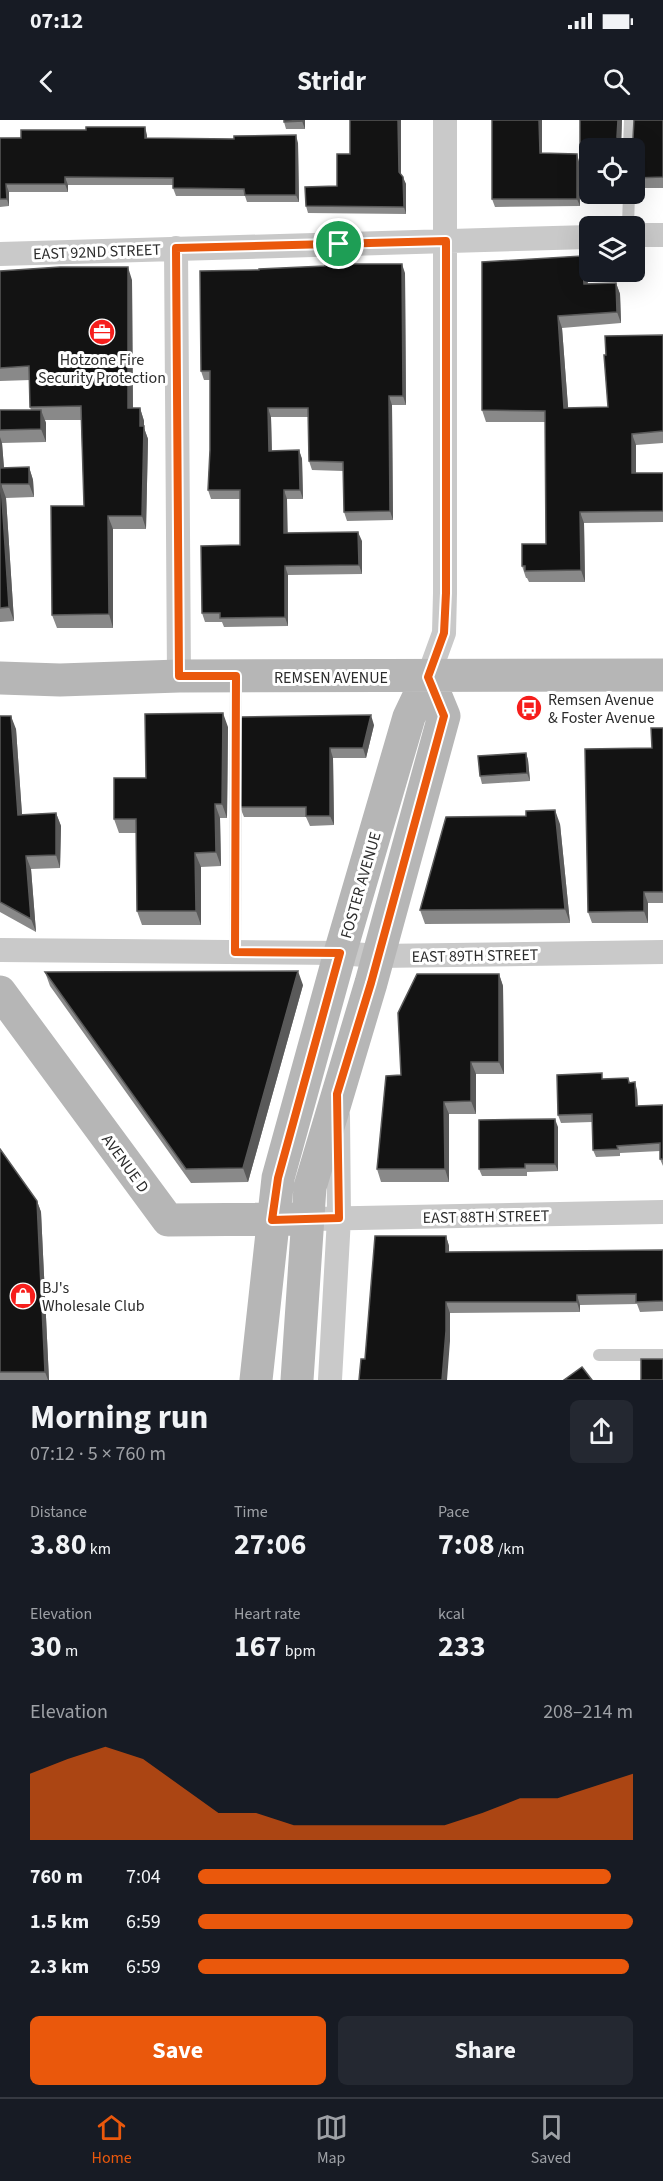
<!DOCTYPE html>
<meta charset="utf-8">
<style>
:root{--surface:#171b24;--page:#242831;--text:#f1f3f6;--muted:#9ea1a6;--line:#363941;--accent:#ea580c}
body{margin:0;font-family:"Source Sans 3",sans-serif;background:var(--page);color:var(--text);height:100vh;display:flex;flex-direction:column;font-size:22px;white-space:nowrap}
*{box-sizing:border-box;margin:0}
p{font-size:20px;color:var(--muted)}
.icon{flex:none;width:33px;height:33px;fill:none;stroke:currentColor;stroke-width:2;stroke-linecap:round;stroke-linejoin:round}
.map{position:relative;height:1260px;overflow:hidden}
.panel{display:flex;flex-direction:column;background:var(--surface);flex:1}
.panel>*{flex:none}
.buttons{position:absolute;left:579px;top:18px;display:grid;gap:12px}
.buttons a{display:grid;place-items:center;width:66px;height:66px;border-radius:9px;background:var(--surface);box-shadow:0 6px 24px #0002;font-size:30px}
.pin{position:absolute;display:grid;place-items:center;width:51px;height:51px;color:#fff;margin:-26px;border:3px solid #fff;border-radius:50%;box-shadow:0 2px 6px #0007}
.round{display:grid;place-items:center;flex:none;width:63px;height:63px;border-radius:9px;background:var(--page)}
.headline{display:flex;align-items:center;justify-content:space-between;height:102px;padding:0 30px}
h1{font-size:33px;font-weight:700;line-height:45px}
.figures{display:grid;grid-template-columns:repeat(3,1fr);gap:9px;height:102px;padding:6px 30px}
.figures div{display:grid;align-content:center}
.figures b{font-size:30px;font-weight:700}
.figures small{font-size:16px;font-weight:400}
.figures p{font-size:16px}
.chart{height:168px;padding:12px 30px}
.chart p{display:flex;justify-content:space-between}
.chart svg{width:100%;height:108px;margin-top:6px;fill:var(--accent);opacity:.7}
.cta{display:flex;gap:12px;margin-top:auto;padding:12px 30px}
.cta a{flex:1;height:69px;border-radius:9px;background:var(--accent);color:#fff;font-size:24px;font-weight:700;line-height:69px;text-align:center}
.cta a+a{background:var(--page);color:var(--text)}
ul{padding:0 30px;list-style:none;font-size:20px}
li{display:grid;grid-template-columns:96px 72px 1fr;align-items:center;height:45px}
li i{height:15px;border-radius:8px;background:var(--accent)}
.status{display:flex;justify-content:space-between;align-items:center;height:42px;padding:0 30px;background:var(--surface);direction:ltr}
.status svg{height:16px;fill:currentColor}
header{display:flex;justify-content:space-between;align-items:center;height:78px;padding:0 30px;background:var(--surface);font-size:27px;font-weight:700}
.menu{display:flex;justify-content:space-around;align-items:center;height:84px;border-top:2px solid var(--line);background:var(--surface);font-size:16px;color:var(--muted)}
.menu a{display:grid;justify-items:center;gap:3px}
.menu .current{color:var(--accent)}
.map>svg:first-child{display:block}
</style>
<div class="status"><b>07:12</b><svg viewBox="0 0 49 12"><path d="M0 12V9h3v3zM5 12V6h3v6zM10 12V3h3v9zM15 12V0h3v12zM26 1h20v11H26zM47 4h2v5h-2z"/></svg></div>
<header><svg class="icon" aria-label="back" viewBox="0 0 24 24"><path d="M15 5l-7 7 7 7"/></svg>Stridr<svg class="icon" aria-label="search" viewBox="0 0 24 24"><circle cx="10" cy="10" r="6"/><path d="M15 15l6 6"/></svg></header>
<div class="map">
<svg width="663" height="1260" viewBox="0 0 663 1260">
<rect width="100%" height="100%" fill="#fff"/>
<g fill="none" stroke-linecap="round" stroke-linejoin="round">
<path stroke="#c9c9c9" stroke-width="12" d="M 629,28 L 630,0
M 628,106 L 629,74
M 235,832 L 236,558
M 599,1235 L 663,1235"/>
<path stroke="#c9c9c9" stroke-width="24" d="M 634,115 L 663,115
M 176,128 L 179,556
M 0,134 L 590,117
M 428,557 L 444,513 L 445,473 L 445,0
M 0,830 L 340,833 L 377,836 L 663,832
M 309,1099 L 663,1092
M 330,1260 L 339,1098 L 338,996"/>
<path stroke="#b6b6b6" stroke-width="33" d="M 0,558 L 60,560 L 179,556 L 663,555
M 0,872 L 168,1100 L 295,1099
M 256,1260 L 278,1058 L 340,833 L 409,597 L 428,557
M 297,1260 L 310,1067 L 371,863 L 444,596 L 428,557"/>
</g>
<path fill="#898989" d="M 305,0 L 305,9 L 286,9 L 284,2 Z
M 350,0 L 401,0 L 401,55 L 406,64 L 406,94 L 308,93 L 306,86 L 337,66 L 350,34 Z
M 492,0 L 542,0 L 542,33 L 577,34 L 579,42 L 580,86 L 495,87 L 492,79 Z
M 580,0 L 622,0 L 621,24 L 629,25 L 633,18 L 663,0 L 663,68 L 639,68 L 635,58 L 634,28 L 590,28 L 590,41 L 584,41 L 580,31 Z
M 147,15 L 147,18 L 298,23 L 299,82 L 247,82 L 245,76 L 176,76 L 173,68 L 173,65 L 68,65 L 68,72 L 9,72 L 9,86 L 0,87 L 0,18 Z
M 582,136 L 586,147 L 588,164 L 616,163 L 620,174 L 621,203 L 562,208 L 568,288 L 608,287 L 606,235 L 663,215 L 663,323 L 636,325 L 636,353 L 663,353 L 663,402 L 584,403 L 585,462 L 529,462 L 527,458 L 526,458 L 522,446 L 546,424 L 545,302 L 486,302 L 482,290 Z
M 0,151 L 132,160 L 133,288 L 140,288 L 144,301 L 144,308 L 148,319 L 146,409 L 113,409 L 113,508 L 57,508 L 52,495 L 84,386 L 81,300 L 45,300 L 46,303 L 46,322 L 2,323 L 4,348 L 29,347 L 33,360 L 34,377 L 6,378 L 14,501 L 0,502 L 0,290 L 31,290 L 30,287 L 30,260 L 0,261 Z
M 405,153 L 406,285 L 392,285 L 393,400 L 347,401 L 344,392 L 343,351 L 312,350 L 309,341 L 309,297 L 271,297 L 272,331 L 299,330 L 302,339 L 303,379 L 287,379 L 287,413 L 362,421 L 362,454 L 288,455 L 288,506 L 224,507 L 222,502 L 205,502 L 202,493 L 240,425 L 240,379 L 211,379 L 208,370 L 210,330 L 210,260 L 204,260 L 201,251 Z
M 0,596 L 16,609 L 22,695 L 56,693 L 61,706 L 60,748 L 31,749 L 36,812 L 0,792 Z
M 240,597 L 374,605 L 366,638 L 333,638 L 334,705 L 310,706 L 306,697 L 244,697 L 240,687 Z
M 228,607 L 227,698 L 220,698 L 221,746 L 201,747 L 201,805 L 142,805 L 137,791 L 136,713 L 119,713 L 114,699 L 146,658 Z
M 663,608 L 663,783 L 648,783 L 648,803 L 592,803 L 588,792 L 652,628 Z
M 526,633 L 528,640 L 530,661 L 482,664 L 480,656 Z
M 560,704 L 570,803 L 425,804 L 420,790 Z
M 45,852 L 303,865 L 248,1062 L 191,1063 L 50,866 Z
M 499,854 L 503,866 L 504,954 L 476,954 L 476,994 L 449,994 L 449,1062 L 381,1062 L 377,1049 L 401,955 Z
M 628,958 L 630,963 L 637,970 L 638,986 L 663,985 L 663,1046 L 660,1039 L 660,1031 L 620,1033 L 620,1036 L 596,1037 L 593,1030 L 592,1002 L 561,1003 L 558,995 L 604,959 Z
M 558,1007 L 558,1051 L 527,1052 L 527,1056 L 482,1056 L 479,1049 Z
M 0,1029 L 37,1081 L 41,1092 L 49,1260 L 0,1260 Z
M 446,1116 L 449,1126 L 449,1132 L 663,1130 L 663,1191 L 640,1192 L 637,1184 L 580,1185 L 580,1192 L 450,1193 L 450,1221 L 365,1239 Z"/>
<path fill="#5a5a5a" d="M 302,0 L 305,0 L 305,9 L 302,1 Z
M 398,0 L 401,0 L 401,59 L 399,52 Z
M 539,0 L 542,0 L 542,41 L 540,33 Z
M 618,0 L 622,0 L 621,28 L 617,17 Z
M 145,7 L 147,15 L 147,26 L 145,18 Z
M 296,15 L 298,23 L 299,82 L 296,75 Z
M 577,34 L 579,42 L 580,86 L 577,79 Z
M 65,57 L 68,65 L 68,72 L 65,64 Z
M 403,57 L 406,64 L 406,94 L 404,87 Z
M 6,64 L 9,72 L 9,86 L 7,79 Z
M 582,136 L 586,147 L 589,175 L 584,164 Z
M 402,144 L 405,153 L 406,285 L 403,276 Z
M 128,147 L 132,160 L 133,301 L 128,288 Z
M 616,163 L 620,174 L 621,203 L 617,192 Z
M 558,196 L 562,208 L 569,299 L 564,288 Z
M 389,276 L 392,285 L 393,400 L 390,391 Z
M 140,288 L 144,301 L 144,308 L 148,319 L 146,409 L 142,396 Z
M 268,288 L 271,297 L 272,340 L 269,331 Z
M 41,290 L 46,303 L 46,322 L 41,309 Z
M 632,314 L 636,325 L 636,364 L 632,353 Z
M 0,317 L 2,323 L 5,361 L 0,348 Z
M 299,330 L 302,339 L 303,379 L 300,370 Z
M 29,347 L 33,360 L 34,377 L 29,364 Z
M 1,364 L 6,378 L 14,501 L 9,487 Z
M 284,370 L 287,379 L 288,422 L 284,413 Z
M 580,392 L 584,403 L 585,462 L 581,450 Z
M 108,396 L 113,409 L 113,508 L 109,494 Z
M 358,412 L 362,421 L 362,454 L 359,445 Z
M 285,446 L 288,455 L 288,506 L 285,497 Z
M 223,593 L 228,607 L 227,698 L 222,684 Z
M 371,595 L 374,605 L 366,638 L 363,628 Z
M 11,596 L 16,609 L 23,708 L 18,695 Z
M 330,628 L 333,638 L 334,705 L 330,696 Z
M 526,633 L 528,640 L 530,661 L 527,653 Z
M 215,684 L 220,698 L 221,746 L 216,732 Z
M 555,690 L 560,704 L 570,803 L 565,789 Z
M 56,693 L 61,706 L 60,748 L 56,735 Z
M 195,733 L 201,747 L 201,805 L 196,791 Z
M 26,736 L 31,749 L 36,812 L 31,799 Z
M 644,772 L 648,783 L 648,803 L 644,791 Z
M 298,851 L 303,865 L 248,1062 L 243,1048 Z
M 499,854 L 503,866 L 504,954 L 499,942 Z
M 471,942 L 476,954 L 476,994 L 471,981 Z
M 635,962 L 637,970 L 638,994 L 636,986 Z
M 444,982 L 449,994 L 449,1062 L 445,1049 Z
M 555,999 L 558,1007 L 558,1051 L 555,1044 Z
M 37,1081 L 41,1092 L 49,1260 L 48,1260 L 45,1252 Z
M 446,1116 L 449,1126 L 449,1142 L 446,1132 Z
M 577,1175 L 580,1185 L 580,1192 L 577,1182 Z
M 446,1182 L 450,1193 L 450,1221 L 447,1260 L 442,1260 Z"/>
<path fill="#131313" stroke="#5a5a5a" stroke-width="1.5" d="M 284,0 L 302,0 L 302,1 L 284,2 Z
M 350,0 L 398,0 L 399,52 L 403,57 L 404,87 L 306,86 L 305,67 L 337,66 L 337,34 L 350,34 Z
M 492,0 L 539,0 L 540,33 L 577,34 L 577,79 L 492,79 Z
M 580,0 L 618,0 L 617,17 L 620,24 L 629,25 L 633,18 L 634,0 L 663,0 L 663,57 L 635,58 L 635,30 L 634,30 L 634,28 L 590,28 L 590,31 L 580,31 Z
M 86,7 L 145,7 L 145,18 L 234,19 L 234,16 L 296,15 L 296,75 L 245,75 L 244,69 L 173,68 L 173,58 L 65,57 L 65,64 L 6,64 L 7,79 L 0,79 L 0,18 L 21,18 L 21,10 L 86,10 Z
M 582,136 L 584,164 L 616,163 L 617,192 L 558,196 L 564,288 L 608,287 L 604,235 L 606,235 L 605,216 L 663,215 L 663,311 L 632,314 L 632,353 L 663,353 L 663,391 L 580,392 L 581,450 L 525,451 L 525,446 L 522,446 L 522,424 L 546,424 L 545,291 L 482,290 L 482,142 Z
M 325,144 L 402,144 L 403,276 L 389,276 L 390,391 L 344,392 L 343,342 L 309,341 L 308,288 L 268,288 L 269,331 L 299,330 L 300,370 L 284,370 L 284,413 L 358,412 L 359,445 L 285,446 L 285,497 L 220,498 L 220,493 L 202,493 L 201,426 L 240,425 L 240,370 L 208,370 L 210,330 L 210,251 L 201,251 L 200,151 L 259,150 L 259,149 L 325,146 Z
M 60,147 L 128,147 L 128,288 L 140,288 L 140,306 L 144,306 L 142,396 L 108,396 L 109,494 L 52,495 L 51,386 L 84,386 L 81,286 L 30,287 L 29,246 L 0,248 L 0,151 Z
M 0,290 L 41,290 L 41,309 L 0,310 Z
M 29,347 L 29,364 L 1,364 L 9,487 L 0,488 L 0,348 Z
M 223,593 L 222,684 L 215,684 L 216,732 L 195,733 L 196,791 L 137,791 L 136,699 L 114,699 L 114,658 L 146,658 L 145,594 Z
M 371,595 L 363,628 L 330,628 L 330,696 L 306,696 L 306,687 L 240,687 L 240,597 Z
M 0,596 L 11,596 L 18,695 L 56,693 L 56,735 L 26,736 L 31,799 L 0,782 Z
M 651,608 L 663,608 L 663,772 L 644,772 L 644,791 L 588,792 L 585,629 L 652,628 Z
M 526,633 L 527,653 L 480,656 L 478,636 Z
M 555,690 L 565,789 L 420,790 L 446,697 L 526,696 L 526,691 Z
M 298,851 L 243,1048 L 186,1049 L 45,852 Z
M 417,854 L 499,854 L 499,942 L 471,942 L 471,981 L 444,982 L 445,1049 L 377,1049 L 386,956 L 401,955 L 398,893 Z
M 602,953 L 602,959 L 628,958 L 629,963 L 635,962 L 636,986 L 663,985 L 663,1039 L 660,1039 L 660,1023 L 617,1026 L 618,1029 L 593,1030 L 592,994 L 558,995 L 557,955 Z
M 555,999 L 555,1044 L 525,1044 L 525,1048 L 479,1049 L 479,1000 Z
M 0,1029 L 37,1081 L 45,1252 L 0,1252 Z
M 375,1116 L 446,1116 L 446,1132 L 663,1130 L 663,1181 L 636,1182 L 636,1174 L 577,1175 L 577,1182 L 446,1182 L 446,1211 L 442,1260 L 359,1260 L 361,1239 L 365,1239 Z
M 641,1239 L 663,1239 L 663,1260 L 641,1260 Z
M 582,1247 L 592,1260 L 564,1260 Z"/>
<g fill="none" stroke-linecap="round" stroke-linejoin="round">
<g stroke="#fff" stroke-width="12">
<path id="route" d="M 446,121 L 446,473 L 444,513 L 428,557 L 444,596 L 371,863 L 337,974 L 339,1098 L 272,1100 L 278,1058 L 340,833 L 235,832 L 236,556 L 179,556 L 176,128 Z"/>
</g>
<use href="#route" stroke="#ea580c" stroke-width="8"/>
</g>
<defs>
<g id="office-disc" transform="scale(1.35)"><circle r="9.5" fill="#f61e1c" stroke="#fff"/><path d="M-6-3h4V-5.5h4V-3h4V5H-6ZM-1-4.5V-3h2v-1.5ZM-6 0V1H6V0Z" fill="#fff"/></g>
<g id="bus-disc" transform="scale(1.35)"><circle r="9.5" fill="#f61e1c" stroke="#fff"/><path d="M-5-6H5V4H4V6H2V4H-2V6H-4V4H-5ZM-3.5-4V0h7V-4ZM-3.5 1.2v1.5H-2V1.2ZM2 1.2v1.5H3.5V1.2Z" fill="#fff"/></g>
<g id="shop-disc" transform="scale(1.35)"><circle r="9.5" fill="#f61e1c" stroke="#fff"/><path d="M-5-2.5h2.3a2.7 3.5 0 0 1 5.4 0H5L5.5 6h-11ZM-1.5-2.5h3a1.5 2.3 0 0 0-3 0Z" fill="#fff"/></g>
</defs>
<g fill-rule="evenodd">
<use href="#office-disc" x="102" y="212"/>
<use href="#bus-disc" x="529" y="588"/>
<use href="#shop-disc" x="23" y="1176"/>
</g>
<g text-anchor="middle" stroke-width="6" stroke-linejoin="round" paint-order="stroke">
<g font-size="16" fill="#2c2c2c" stroke="#fff">
<text transform="translate(97 131) rotate(-2)" y="6">EAST 92ND STREET</text>
<text x="331" y="563">REMSEN AVENUE</text>
<text transform="translate(360 765) rotate(-74)" y="6">FOSTER AVENUE</text>
<text transform="translate(475 835) rotate(-1)" y="6">EAST 89TH STREET</text>
<text transform="translate(126 1043) rotate(54)" y="6">AVENUE D</text>
<text transform="translate(486 1096) rotate(-1)" y="6">EAST 88TH STREET</text>
</g>
<g font-size="16" fill="#2c2c2c" stroke="#fff" text-anchor="start">
<text x="102" y="245" text-anchor="middle">Hotzone Fire<tspan x="102" dy="18">Security Protection</tspan></text>
<text x="548" y="585">Remsen Avenue<tspan x="548" dy="18">&amp; Foster Avenue</tspan></text>
<text x="42" y="1173">BJ's<tspan x="42" dy="18">Wholesale Club</tspan></text>
</g>
</g>
</svg>
<div class="buttons">
<a><svg class="icon" aria-label="locate" viewBox="0 0 24 24"><circle cx="12" cy="12" r="6"/><path d="M12 2v4M12 18v4M2 12h4M18 12h4"/></svg></a>
<a><svg class="icon" aria-label="layers" viewBox="0 0 24 24"><path d="M12 4l9 5-9 5-9-5zM3 14l9 5 9-5"/></svg></a>
</div>
<div class="pin" style="left:339px;top:124px;background:#1e9e55"><svg class="icon" aria-label="arrive" viewBox="0 0 24 24"><path d="M6 21V4h12l-3 4 3 4H6"/></svg></div>
</div>
<section class="panel">
<div class="headline"><div><h1>Morning run</h1><p>07:12 · 5 × 760 m</p></div><a class="round"><svg class="icon" aria-label="share" viewBox="0 0 24 24"><path d="M12 15V3M7 8l5-5 5 5M5 13v7h14v-7"/></svg></a></div>
<div class="figures">
<div><p>Distance</p><b>3.80<small> km</small></b></div>
<div><p>Time</p><b>27:06</b></div>
<div><p>Pace</p><b>7:08<small> /km</small></b></div>
</div>
<div class="figures">
<div><p>Elevation</p><b>30<small> m</small></b></div>
<div><p>Heart rate</p><b>167<small> bpm</small></b></div>
<div><p>kcal</p><b>233</b></div>
</div>
<div class="chart"><p><span>Elevation</span>208–214 m</p>
<svg viewBox="0 0 160 44" preserveAspectRatio="none"><path d="M0 44V17L10 11L20 6L30 11L40 22L50 33L60 33L70 38L80 38L90 38L100 38L110 38L120 33L130 27L140 27L150 22L160 17V44z"/></svg>
</div>
<ul>
<li><b>760 m</b>7:04<i style="width:95%"></i></li>
<li><b>1.5 km</b>6:59<i style="width:100%"></i></li>
<li><b>2.3 km</b>6:59<i style="width:99%"></i></li>
</ul>
<div class="cta"><a>Save</a><a>Share</a></div>
</section>
<nav class="menu">
<a class="current"><svg class="icon" aria-label="home" viewBox="0 0 24 24"><path d="M3 11l9-7 9 7M6 9v11h12V9"/></svg>Home</a>
<a><svg class="icon" aria-label="map" viewBox="0 0 24 24"><path d="M3 6l6-2 6 2 6-2v14l-6 2-6-2-6 2zM9 4v14M15 6v14"/></svg>Map</a>
<a><svg class="icon" aria-label="saved" viewBox="0 0 24 24"><path d="M7 4h10v16l-5-4-5 4z"/></svg>Saved</a>
</nav>
